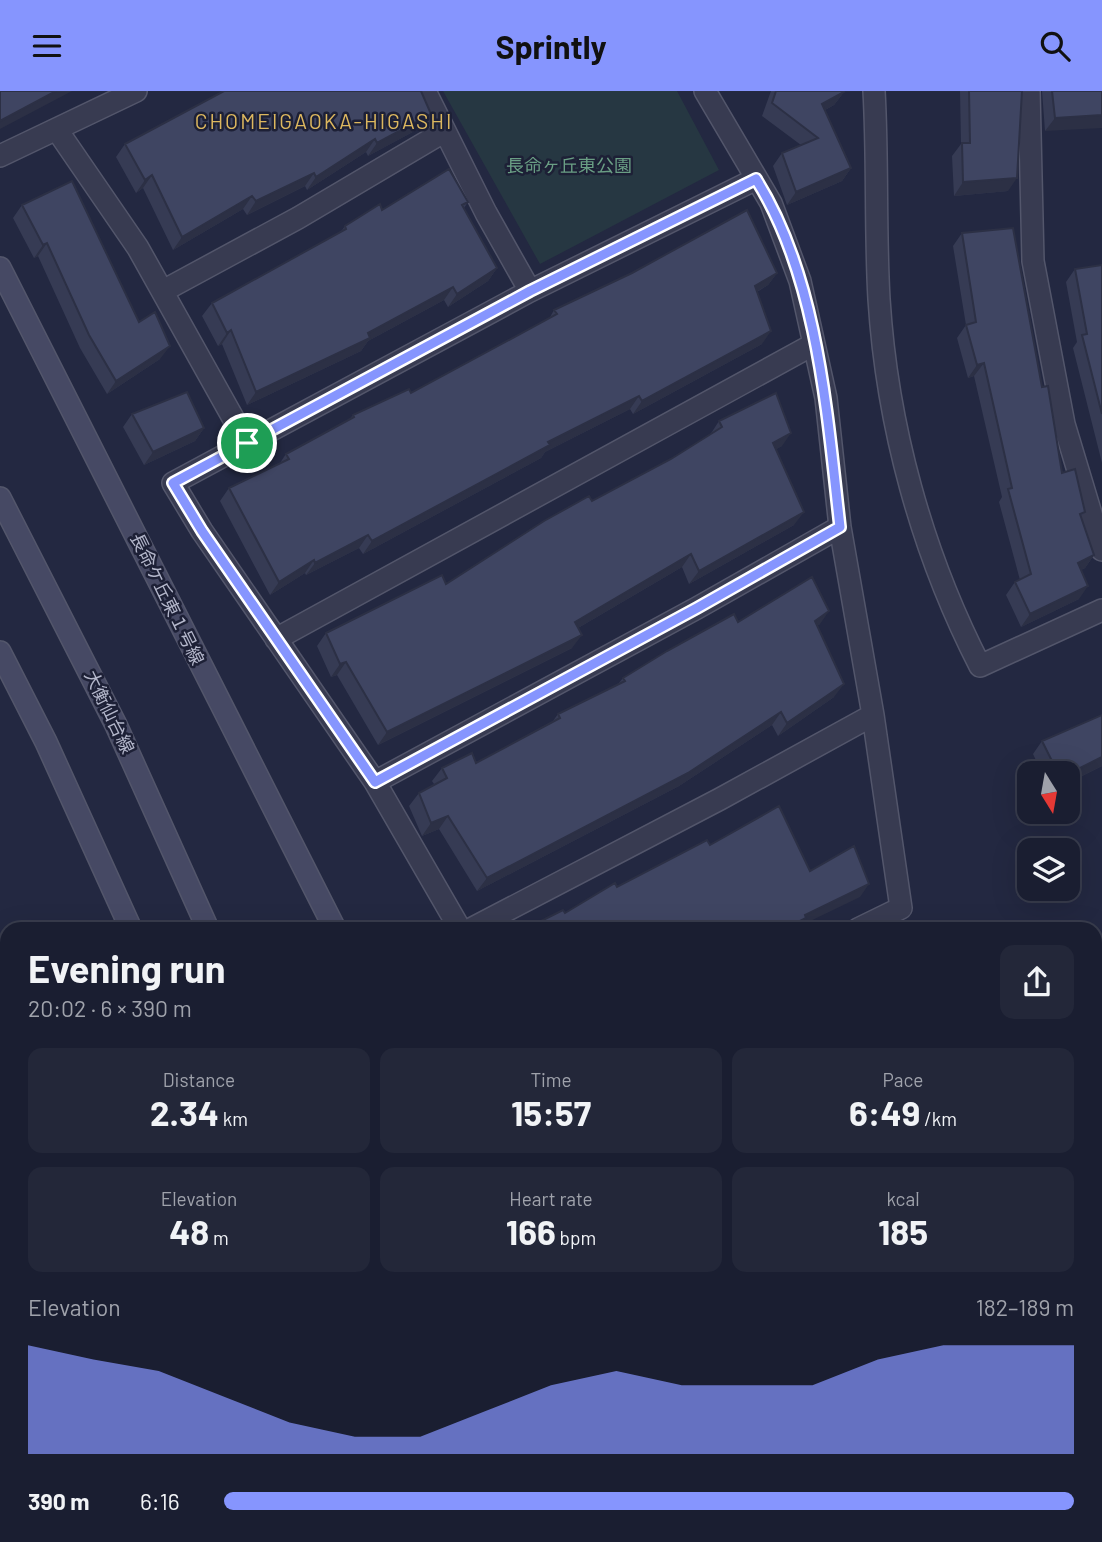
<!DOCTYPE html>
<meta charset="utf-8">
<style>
:root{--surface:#1a1e31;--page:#232739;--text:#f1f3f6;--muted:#9fa2ab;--line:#383c4d;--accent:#8695fe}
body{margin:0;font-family:Barlow,"Noto Sans JP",sans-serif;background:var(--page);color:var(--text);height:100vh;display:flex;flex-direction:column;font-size:26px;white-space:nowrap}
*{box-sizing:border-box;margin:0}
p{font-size:23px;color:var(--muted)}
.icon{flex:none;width:38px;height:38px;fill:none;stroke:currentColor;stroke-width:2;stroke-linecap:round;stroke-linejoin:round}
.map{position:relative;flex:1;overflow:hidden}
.sheet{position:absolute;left:0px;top:831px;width:1102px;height:621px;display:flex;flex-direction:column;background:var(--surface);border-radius:21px 21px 0 0;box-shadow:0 7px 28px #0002,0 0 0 2px var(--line)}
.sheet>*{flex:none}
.needle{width:46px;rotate:169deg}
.tools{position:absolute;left:1017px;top:670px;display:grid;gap:14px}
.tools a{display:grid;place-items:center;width:63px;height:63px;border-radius:14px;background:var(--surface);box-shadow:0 7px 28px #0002,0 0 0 2px var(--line);font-size:35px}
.pin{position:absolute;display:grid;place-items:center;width:60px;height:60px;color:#fff;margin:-30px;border:4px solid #fff;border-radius:50%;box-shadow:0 2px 7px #0007}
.round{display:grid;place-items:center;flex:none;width:74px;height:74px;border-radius:14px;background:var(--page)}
.headline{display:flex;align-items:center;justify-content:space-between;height:119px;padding:0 28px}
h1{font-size:38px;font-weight:700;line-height:52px}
.metrics{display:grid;grid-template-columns:repeat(3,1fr);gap:10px;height:119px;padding:7px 28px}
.metrics div{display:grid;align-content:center;border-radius:14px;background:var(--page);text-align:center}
.metrics b{font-size:35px;font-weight:700}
.metrics small{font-size:19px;font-weight:400}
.metrics p{font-size:19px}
.chart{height:196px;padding:14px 28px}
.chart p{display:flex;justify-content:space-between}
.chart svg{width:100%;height:126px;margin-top:7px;fill:var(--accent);opacity:.7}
ul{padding:0 28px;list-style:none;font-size:23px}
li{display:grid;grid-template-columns:112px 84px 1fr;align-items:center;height:52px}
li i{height:18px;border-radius:9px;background:var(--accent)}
header{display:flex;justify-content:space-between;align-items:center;height:91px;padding:0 28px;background:var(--accent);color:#111;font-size:32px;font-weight:700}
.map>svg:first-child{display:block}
</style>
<header><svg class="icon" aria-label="menu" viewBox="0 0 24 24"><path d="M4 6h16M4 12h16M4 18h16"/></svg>Sprintly<svg class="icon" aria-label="search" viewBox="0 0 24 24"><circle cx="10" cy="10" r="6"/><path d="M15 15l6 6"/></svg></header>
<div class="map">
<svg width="1102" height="1451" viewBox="0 0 1102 1451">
<rect width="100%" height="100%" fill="#232841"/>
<path fill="#263742" d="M 443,0 L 677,0 L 719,79 L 540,173 Z
M 1102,975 L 1102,1451 L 887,1451 L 884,1446 L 1096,1446 L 1096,982 Z"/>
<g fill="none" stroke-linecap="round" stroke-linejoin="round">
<g stroke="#53566b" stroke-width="24">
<path id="street" d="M 425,0 L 486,122 L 530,200
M 705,0 L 771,112 L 800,190 L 826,307 L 840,436 L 873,624 L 901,817 L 858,838
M 874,0 C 878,69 875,139 879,208 C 887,335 922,462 980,575 L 1102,519
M 1029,0 L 1033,170 L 1064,333 L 1102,459
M 57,39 L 138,157 L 247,352
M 0,65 L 136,0
M 163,200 L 298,127 L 445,40
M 276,548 L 814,253
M 375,691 L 697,517 L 840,436
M 460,838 L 375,691 L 202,440 L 173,392 L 530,200 L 756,88
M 471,838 L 720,708 L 873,624"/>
</g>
<g stroke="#53566b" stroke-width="24">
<path id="secondary" d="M 0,177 L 335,838
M 0,407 L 116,634 L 208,838
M 0,561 L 46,651 L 131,838
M 331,1446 L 332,1451
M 400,1446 L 401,1451"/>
</g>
<use href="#street" stroke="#383b51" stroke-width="21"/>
<use href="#secondary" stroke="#464964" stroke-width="21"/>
</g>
<path fill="#363b54" d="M 771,0 L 843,0 L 844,1 L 834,14 L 825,19 L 851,77 L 842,90 L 787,114 L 773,75 L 782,62 L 801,54 L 762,25 Z
M 960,0 L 1022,0 L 1008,100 L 954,105 L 952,65 L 961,53 Z
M 1042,0 L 1102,0 L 1045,40 Z
M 431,23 L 422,36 L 368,65 L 366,61 L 307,99 L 305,95 L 247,124 L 243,118 L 173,159 L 143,97 L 136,102 L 116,66 L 125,53 Z
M 468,111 L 464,117 L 497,177 L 488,190 L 448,216 L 444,209 L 368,250 L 361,260 L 247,314 L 222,253 L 218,255 L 202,225 L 212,212 L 340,142 L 345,135 L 382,119 Z
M 22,114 L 139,231 L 160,268 L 107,303 L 80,257 L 38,165 L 34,167 L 13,127 Z
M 962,142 L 1042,296 L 1062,382 L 1085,421 L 1081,426 L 1094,464 L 1085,477 L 1081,479 L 1079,508 L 1021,536 L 1006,504 L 1015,491 L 1020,489 L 999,411 L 1002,406 L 974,285 L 968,287 L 957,247 L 966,234 L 953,155 Z
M 1102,174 L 1102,372 L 1073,257 L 1077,251 L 1066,191 L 1075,178 Z
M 777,182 L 768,194 L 757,201 L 762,253 L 633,323 L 630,318 L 545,361 L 541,367 L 363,463 L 359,457 L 306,484 L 305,482 L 270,504 L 220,410 L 229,397 L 280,372 L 286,363 L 349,329 L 353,324 L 411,302 L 549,228 L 554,219 Z
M 132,323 L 204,337 L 195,350 L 144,374 L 123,336 Z
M 719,330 L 782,355 L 776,358 L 794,434 L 689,493 L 682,476 L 578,537 L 572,557 L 378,654 L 337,584 L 331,586 L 317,555 L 326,542 L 446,493 L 592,410 L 671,368 L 710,344 Z
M 738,531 L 820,533 L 817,535 L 834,606 L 778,645 L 772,634 L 679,695 L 477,800 L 439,738 L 422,745 L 409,715 L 419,702 L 434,693 L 432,690 L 442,677 L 476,672 L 553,630 L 558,623 L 618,593 L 623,587 Z
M 1042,650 L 1102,675 L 1068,692 L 1068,682 L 1042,682 L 1033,663 Z"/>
<path fill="#2c3045" d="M 56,0 L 72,0 L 0,38 L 0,30 Z
M 844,1 L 834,14 L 812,26 L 822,13 Z
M 431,23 L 422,36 L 368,65 L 377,52 Z
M 1102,24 L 1102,37 L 1045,40 L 1055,27 Z
M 375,48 L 366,61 L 307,99 L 316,86 Z
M 851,77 L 842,90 L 787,114 L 796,101 Z
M 314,82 L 305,95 L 247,124 L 256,110 Z
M 152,84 L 143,97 L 136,102 L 145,89 Z
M 1017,87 L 1008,100 L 954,105 L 963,91 Z
M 252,105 L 243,118 L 173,159 L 182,146 Z
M 47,152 L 38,165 L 34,167 L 43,154 Z
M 497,177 L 488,190 L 448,216 L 457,203 Z
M 777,182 L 768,194 L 746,207 L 755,195 Z
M 453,196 L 444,209 L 368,250 L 361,260 L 247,314 L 256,301 Z
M 231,239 L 222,253 L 218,255 L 227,242 Z
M 771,240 L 762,253 L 633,323 L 642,310 Z
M 170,255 L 160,268 L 107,303 L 116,290 Z
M 984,272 L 974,285 L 968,287 L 977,274 Z
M 639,305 L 630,318 L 545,361 L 541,367 L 363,463 L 372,450 L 548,351 Z
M 204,337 L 195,350 L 144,374 L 153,361 Z
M 791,342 L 782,355 L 764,365 L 773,352 Z
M 804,421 L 794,434 L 689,493 L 699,480 Z
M 368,444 L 359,457 L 306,484 L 315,472 Z
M 691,463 L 682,476 L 566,544 L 575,531 Z
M 1094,464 L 1085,477 L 1069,485 L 1078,472 Z
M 314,469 L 305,482 L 270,504 L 279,491 Z
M 1088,495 L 1079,508 L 1021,536 L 1030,523 Z
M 829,520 L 820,533 L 805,543 L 815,530 Z
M 582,544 L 572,557 L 378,654 L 387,641 Z
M 346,571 L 337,584 L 331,586 L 340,573 Z
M 844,593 L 834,606 L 778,645 L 787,632 Z
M 781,621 L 772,634 L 679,695 L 477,800 L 487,787 Z
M 1102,666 L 1102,675 L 1068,692 L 1068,683 Z
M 448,725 L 439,738 L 422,745 L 431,732 Z
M 869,793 L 860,806 L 800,835 L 798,838 L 784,838 L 805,824 Z
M 7,1273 L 7,1285 L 0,1286 L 0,1274 Z
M 7,1372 L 7,1383 L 0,1385 L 0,1374 Z"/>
<path fill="#3f4562" stroke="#2c3045" stroke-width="2" d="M 0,0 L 56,0 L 0,30 Z
M 224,0 L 421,0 L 431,23 L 377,52 L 375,48 L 316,86 L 314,82 L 256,110 L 252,105 L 182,146 L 152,84 L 145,89 L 125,53 Z
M 776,0 L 843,0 L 844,1 L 822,13 L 851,77 L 796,101 L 782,62 L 818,47 L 772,12 Z
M 969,0 L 1022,0 L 1017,87 L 963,91 L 962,52 L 970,52 Z
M 1052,0 L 1102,0 L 1102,24 L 1055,27 Z
M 449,78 L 468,111 L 462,114 L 497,177 L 457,203 L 453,196 L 368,242 L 370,247 L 256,301 L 231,239 L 227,242 L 212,212 L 346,138 L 345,135 L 380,113 L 382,119 Z
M 72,90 L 139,231 L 155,221 L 170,255 L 116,290 L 89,244 L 47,152 L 43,154 L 22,114 Z
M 747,119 L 777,182 L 755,195 L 771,240 L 642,310 L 639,305 L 548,351 L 550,354 L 372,450 L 368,444 L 315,472 L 314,469 L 279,491 L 229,397 L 289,368 L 286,363 L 354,326 L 353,324 L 409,298 L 411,302 L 557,223 L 554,219 L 632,182 Z
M 1013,137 L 1042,296 L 1048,295 L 1062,382 L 1075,378 L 1085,421 L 1080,423 L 1094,464 L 1078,472 L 1088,495 L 1030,523 L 1015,491 L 1031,483 L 1008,398 L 1012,397 L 984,272 L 977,274 L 966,234 L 976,231 L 962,142 Z
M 1102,174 L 1102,323 L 1082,244 L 1087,243 L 1075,178 Z
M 187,301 L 204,337 L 153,361 L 132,323 Z
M 776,302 L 791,342 L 773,352 L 804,421 L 699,480 L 691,463 L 575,531 L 582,544 L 387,641 L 346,571 L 340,573 L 326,542 L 442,484 L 446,493 L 544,430 L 589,405 L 592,410 L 671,368 L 722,336 L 719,330 Z
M 812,486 L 829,520 L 815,530 L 844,593 L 787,632 L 781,621 L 688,682 L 487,787 L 448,725 L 431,732 L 419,702 L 447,687 L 442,677 L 472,662 L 476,672 L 560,627 L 558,623 L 625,590 L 623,587 L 667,560 L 734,523 L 738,531 Z
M 1102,624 L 1102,666 L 1068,683 L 1058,682 L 1042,650 Z
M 779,715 L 810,780 L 854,755 L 869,793 L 805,824 L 806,827 L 784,838 L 525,838 L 563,819 L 565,822 L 615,792 L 617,796 L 707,749 L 710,754 Z
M 0,1232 L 7,1232 L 7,1273 L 0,1274 Z
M 7,1328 L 7,1372 L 0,1374 L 0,1330 Z
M 0,1420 L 7,1424 L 7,1446 L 99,1446 L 96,1451 L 0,1451 Z"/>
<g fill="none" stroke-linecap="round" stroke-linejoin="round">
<g stroke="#fff" stroke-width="14">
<path id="route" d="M 756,88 C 818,187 827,322 840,436 L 697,517 L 375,691 L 202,440 L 173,392 L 530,200 Z"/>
</g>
<use href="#route" stroke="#8695fe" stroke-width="9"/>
</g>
<g text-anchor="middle" stroke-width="5" stroke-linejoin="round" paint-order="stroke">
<g font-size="18" fill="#6a9e84" stroke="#1d2036">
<text x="569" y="81">長命ヶ丘東公園</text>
</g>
<g font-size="18" fill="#b4b7cb" stroke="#1d2036">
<text transform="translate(167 508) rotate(64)" y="6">長命ケ丘東１号線</text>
<text transform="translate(109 621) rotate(64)" y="6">大衡仙台線</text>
</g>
<g font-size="21" letter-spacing="2" fill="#dcb75f" stroke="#1d2036">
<text x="324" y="38">CHOMEIGAOKA-HIGASHI</text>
</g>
</g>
</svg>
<div class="tools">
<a><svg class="needle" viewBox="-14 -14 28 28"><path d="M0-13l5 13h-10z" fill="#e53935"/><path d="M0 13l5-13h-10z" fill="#9fa2ab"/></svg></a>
<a><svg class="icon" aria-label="layers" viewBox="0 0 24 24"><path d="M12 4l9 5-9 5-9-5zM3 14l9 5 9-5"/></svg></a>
</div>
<div class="pin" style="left:247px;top:352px;background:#1e9e55"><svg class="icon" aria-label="arrive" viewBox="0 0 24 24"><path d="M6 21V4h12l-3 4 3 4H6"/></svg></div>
<section class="sheet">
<div class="headline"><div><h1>Evening run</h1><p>20:02 · 6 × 390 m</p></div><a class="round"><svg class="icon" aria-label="share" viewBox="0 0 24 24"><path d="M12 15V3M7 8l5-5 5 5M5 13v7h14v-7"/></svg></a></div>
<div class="metrics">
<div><p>Distance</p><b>2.34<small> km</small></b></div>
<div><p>Time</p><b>15:57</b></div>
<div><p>Pace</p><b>6:49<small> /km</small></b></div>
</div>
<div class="metrics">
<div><p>Elevation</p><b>48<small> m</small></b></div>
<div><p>Heart rate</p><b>166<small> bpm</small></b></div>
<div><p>kcal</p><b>185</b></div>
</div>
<div class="chart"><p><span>Elevation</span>182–189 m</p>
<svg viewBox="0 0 160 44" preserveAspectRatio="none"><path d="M0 44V6L10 11L20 15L30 24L40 33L50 38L60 38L70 29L80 20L90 15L100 20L110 20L120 20L130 11L140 6L150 6L160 6V44z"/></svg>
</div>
<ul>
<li><b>390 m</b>6:16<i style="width:100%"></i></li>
</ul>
</section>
</div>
